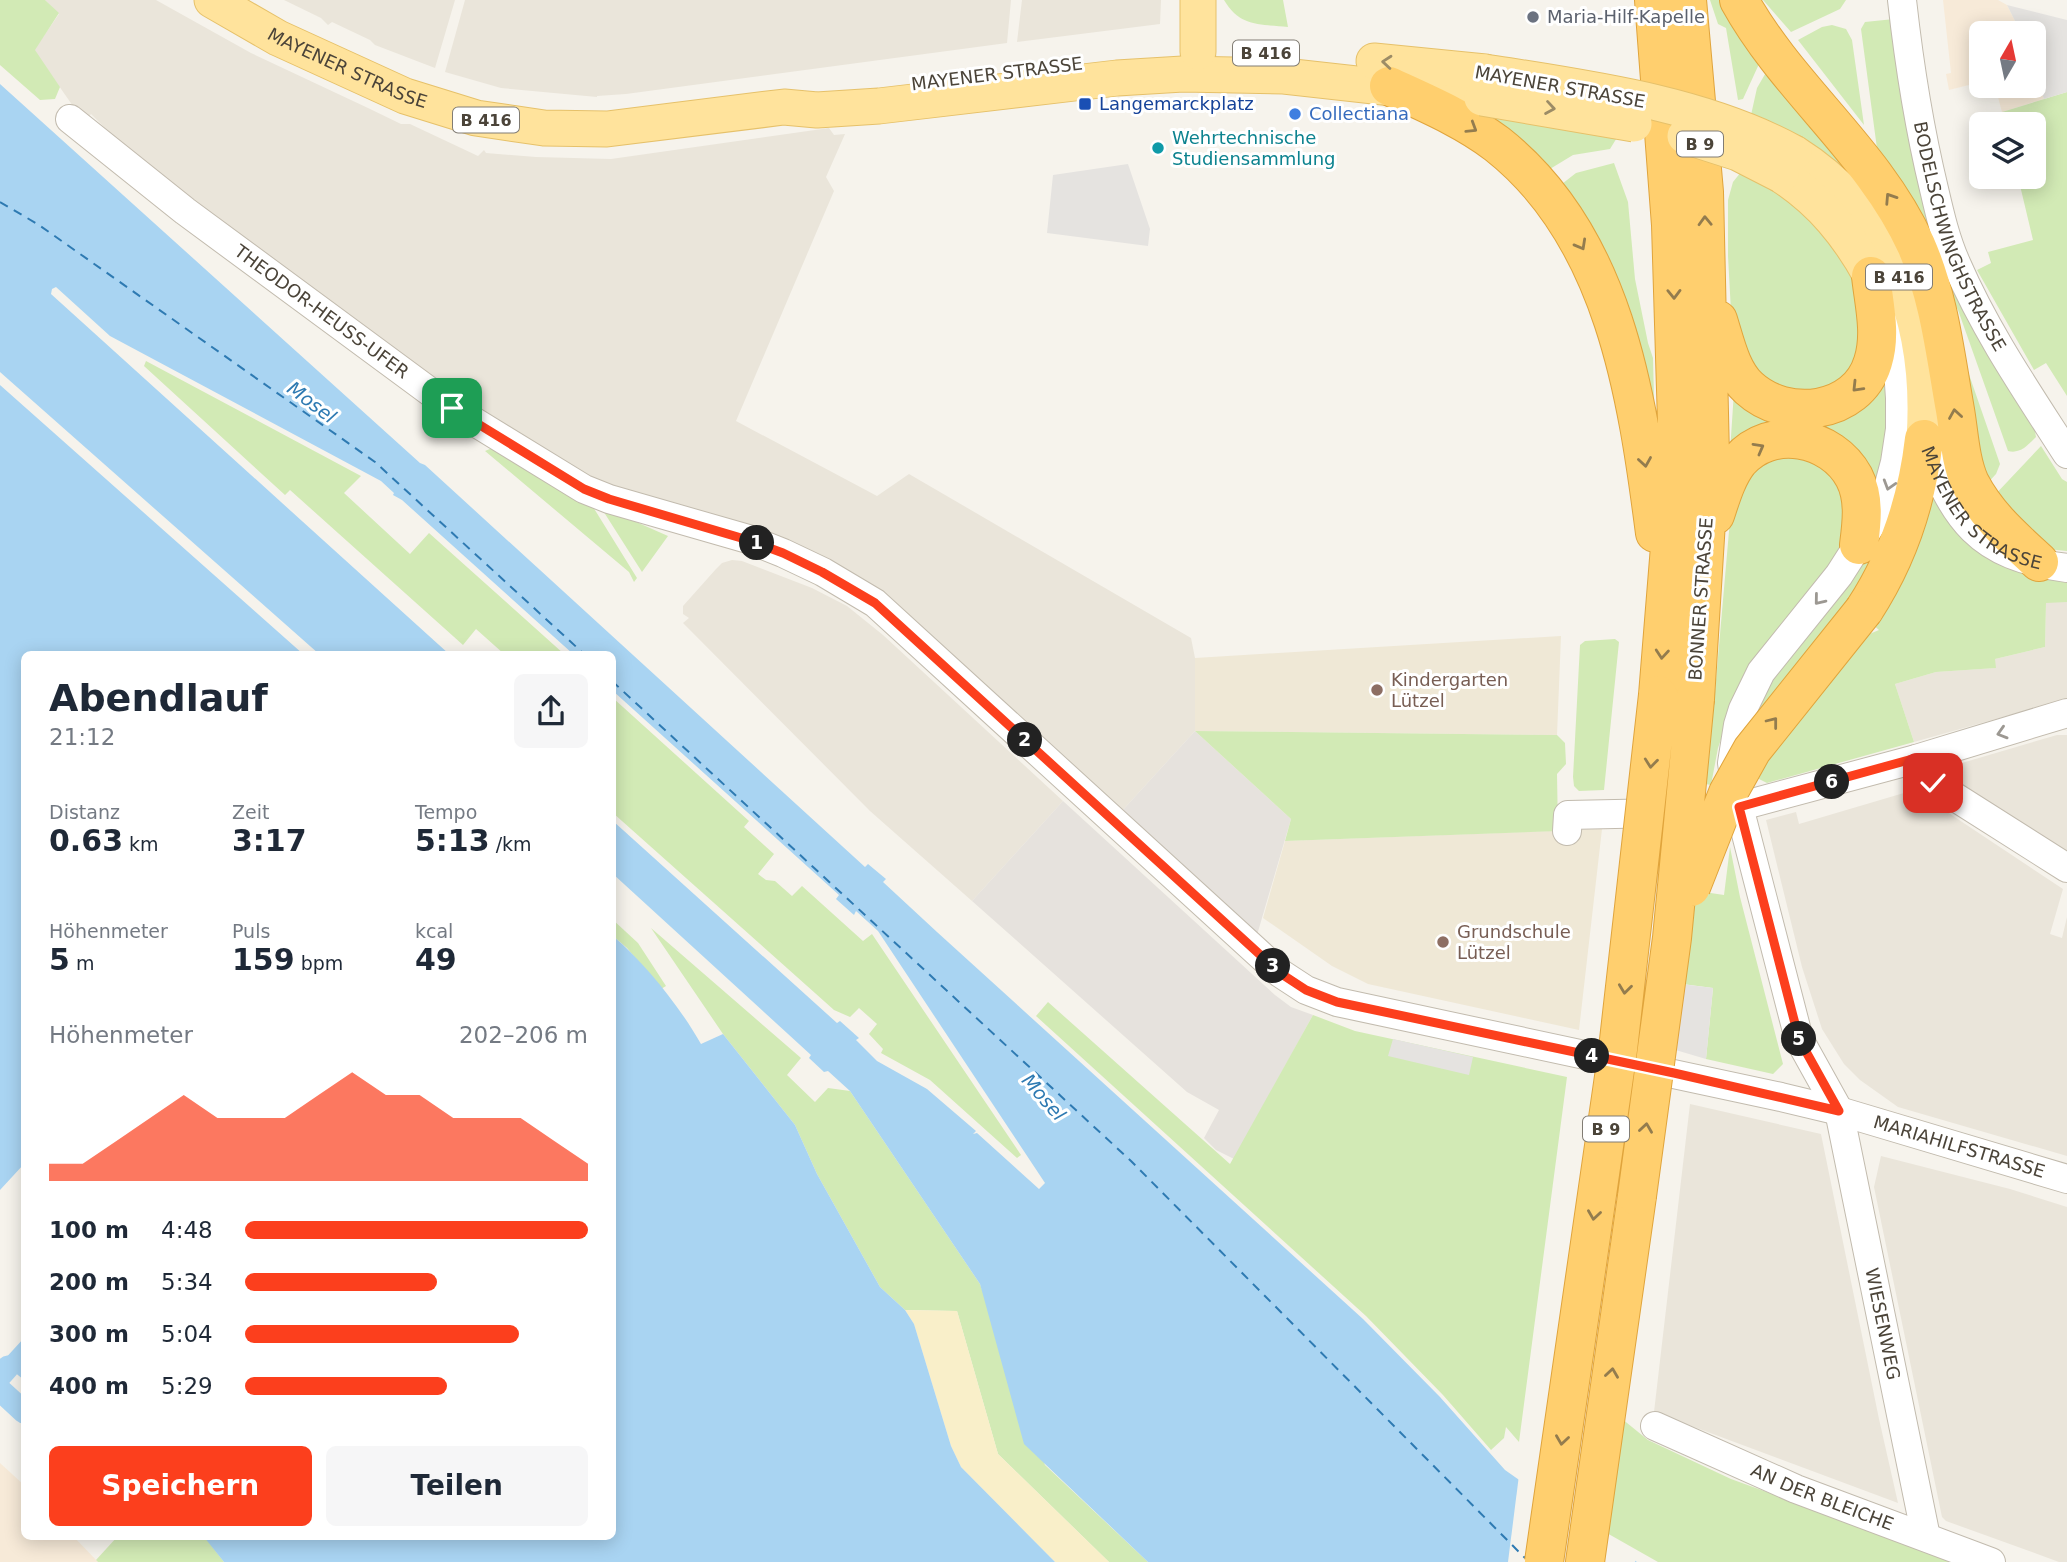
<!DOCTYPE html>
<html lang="de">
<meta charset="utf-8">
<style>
:root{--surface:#fff;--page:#f6f6f7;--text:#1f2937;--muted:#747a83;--accent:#fc3f1d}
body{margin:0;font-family:"DejaVu Sans",sans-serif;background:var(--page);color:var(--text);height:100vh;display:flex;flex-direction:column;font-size:26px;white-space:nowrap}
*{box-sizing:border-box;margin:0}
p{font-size:23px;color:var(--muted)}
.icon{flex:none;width:38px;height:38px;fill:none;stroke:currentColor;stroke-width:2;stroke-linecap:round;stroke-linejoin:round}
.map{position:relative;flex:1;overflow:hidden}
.side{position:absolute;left:21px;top:651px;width:595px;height:889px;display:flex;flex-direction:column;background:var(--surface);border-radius:10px;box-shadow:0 4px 18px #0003}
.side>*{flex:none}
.needle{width:46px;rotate:9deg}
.fabs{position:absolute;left:1969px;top:21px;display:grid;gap:14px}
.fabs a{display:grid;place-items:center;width:77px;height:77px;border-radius:10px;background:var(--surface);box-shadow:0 4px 18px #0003;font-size:35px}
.pin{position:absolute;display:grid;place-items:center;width:60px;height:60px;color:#fff;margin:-30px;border-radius:14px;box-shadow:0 4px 10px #0006}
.km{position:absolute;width:35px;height:35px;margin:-18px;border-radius:50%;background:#222;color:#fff;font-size:19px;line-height:35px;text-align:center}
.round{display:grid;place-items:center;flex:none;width:74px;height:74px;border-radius:10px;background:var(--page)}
.overview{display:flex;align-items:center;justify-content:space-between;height:119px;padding:0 28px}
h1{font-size:38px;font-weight:600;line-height:52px}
.figures{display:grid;grid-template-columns:repeat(3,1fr);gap:10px;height:119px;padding:7px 28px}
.figures div{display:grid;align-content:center}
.figures b{font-size:30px;font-weight:600}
.figures small{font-size:19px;font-weight:400}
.figures p{font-size:19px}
.chart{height:196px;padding:14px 28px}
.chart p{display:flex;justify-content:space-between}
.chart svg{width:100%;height:126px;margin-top:7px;fill:var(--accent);opacity:.7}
.cta{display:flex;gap:14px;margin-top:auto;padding:14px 28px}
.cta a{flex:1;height:80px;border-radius:10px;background:var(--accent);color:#fff;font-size:28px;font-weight:600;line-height:80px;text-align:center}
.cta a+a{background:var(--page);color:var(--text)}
ul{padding:0 28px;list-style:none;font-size:23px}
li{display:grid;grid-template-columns:112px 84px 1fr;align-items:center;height:52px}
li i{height:18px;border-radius:9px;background:var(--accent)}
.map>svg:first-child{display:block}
</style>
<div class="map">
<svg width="2067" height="1562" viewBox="0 0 2067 1562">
<rect width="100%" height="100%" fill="#f6f3ec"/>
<path fill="#eae5da" d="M 45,0 L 156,0 L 251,53 L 368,108 L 401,124 L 410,124 L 478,156 L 484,150 L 486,153 L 536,157 L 611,159 L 829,128 L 834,135 L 845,134 L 826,177 L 834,191 L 736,421 L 877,496 L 909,474 L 1191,638 L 1195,658 L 1195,731 L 1121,812 L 892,602 L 852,573 L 837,564 L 603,488 L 373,342 L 120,143 L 91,114 L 84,122 L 34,50 L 59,14 Z
M 284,0 L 455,0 L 435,68 L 375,45 L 370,40 L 332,22 L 328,25 L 321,18 Z
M 465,0 L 1011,0 L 1007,43 L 626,94 L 597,96 L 597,97 L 501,88 L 445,72 Z
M 1022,0 L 1161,0 L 1160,24 L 1017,42 Z
M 732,560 L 742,561 L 812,588 L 847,606 L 883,635 L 1063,801 L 972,901 L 870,811 L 683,623 L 689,618 L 683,614 L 683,606 L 716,569 L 722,563 Z
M 2046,602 L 2067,602 L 2067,699 L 1914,742 L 1895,684 L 1936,672 L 1995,668 L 1995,659 L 2045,647 Z
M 2057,735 L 2067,735 L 2067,854 L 2030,828 L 1978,799 L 1938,770 Z
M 1914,790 L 2063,889 L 2050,934 L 2062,938 L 2067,917 L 2067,1156 L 1898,1107 L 1860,1080 L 1844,1064 L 1822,1029 L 1802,967 L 1766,820 L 1796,812 L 1799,824 Z
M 1690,1104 L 1821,1134 L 1879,1419 L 1898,1503 L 1654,1412 Z
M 1881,1156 L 2010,1189 L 2067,1207 L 2067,1562 L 2059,1562 L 2040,1555 L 1946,1521 L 1942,1517 L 1874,1187 Z"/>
<path fill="#f7ead8" d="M 1943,0 L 1998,0 L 2007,5 L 2021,33 L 1981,33 L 1981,82 L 1949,90 L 1946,74 L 1951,73 Z
M 2034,72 L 2044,99 L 2002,112 L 1995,86 L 2034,86 Z
M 0,1463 L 24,1485 L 24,1536 L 74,1537 L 98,1562 L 0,1562 Z"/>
<path fill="#e6e2dd" d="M 1195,731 L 1291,819 L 1257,935 L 1121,812 Z
M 1063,801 L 1275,995 L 1291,1007 L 1313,1015 L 1234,1159 L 1216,1150 L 1204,1138 L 1219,1110 L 1187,1092 L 972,901 Z"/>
<path fill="#efe8d6" d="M 1561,636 L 1557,735 L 1195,731 L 1195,658 Z
M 1602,829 L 1579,1030 L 1368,984 L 1332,966 L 1263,918 L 1285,841 Z"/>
<path fill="#d2eab5" d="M 0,0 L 45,0 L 59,13 L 35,50 L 60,87 L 55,99 L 40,100 L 0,65 Z
M 1224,0 L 1283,0 L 1288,27 C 1259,24 1240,27 1224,0 Z
M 1710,0 L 1726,0 L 1759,64 L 1743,99 L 1738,100 L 1726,28 L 1718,24 Z
M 1763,0 L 1846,0 L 1840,9 L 1791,32 Z
M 1894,19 L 1911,137 L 2034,426 L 2036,437 C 2027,446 2020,454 2008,451 L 1958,310 L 1878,156 L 1861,29 L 1865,22 Z
M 1832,25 L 1846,29 L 1852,40 L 1864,125 L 1798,40 L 1822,27 Z
M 1768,69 L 1883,205 L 1751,115 L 1757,88 Z
M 2067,92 L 2067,396 L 2046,363 L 2034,370 L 1977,270 L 1991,263 L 1988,252 L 2033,240 L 2018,177 L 2034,177 L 2034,124 L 2005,124 L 2002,112 Z
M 1481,111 L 1618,136 L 1610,149 L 1573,155 L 1545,172 Z
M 1614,163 L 1628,202 L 1635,279 L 1648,343 L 1653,358 L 1654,399 L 1646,400 L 1558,187 L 1576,173 Z
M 1741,172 L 1775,185 L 1832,237 L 1861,287 L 1857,377 L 1777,400 L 1732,330 L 1728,256 L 1728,200 L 1733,182 Z
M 1954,331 L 2000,464 L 1996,474 L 1984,487 L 1991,499 L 2041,446 L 2062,479 L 2067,482 L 2067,551 L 1966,541 C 1994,567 2030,573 2067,581 L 2067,602 L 2046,603 L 2045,647 L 1995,659 L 1996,668 L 1936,672 L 1895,684 L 1914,742 L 1767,783 L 1757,778 L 1756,714 L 1764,688 L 1861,567 L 1890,507 L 1874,570 L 1814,657 L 1879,630 L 1872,624 Z
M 146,361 L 361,476 L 344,493 L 410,554 L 429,533 L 564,654 L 504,654 L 476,629 L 463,645 L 290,490 L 285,495 L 144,366 Z
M 1889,376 L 1887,424 L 1876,485 L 1810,424 Z
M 1734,391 L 1776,420 L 1730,452 Z
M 499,445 L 590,502 L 637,578 L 634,582 L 629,572 L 485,451 Z
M 1773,449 L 1840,468 L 1850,536 L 1728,719 L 1718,748 L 1711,785 L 1700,783 L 1714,703 L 1732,497 Z
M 600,506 L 668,536 L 642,572 Z
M 1615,639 L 1619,642 L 1604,790 L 1579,791 L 1574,786 L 1573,777 L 1580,645 L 1585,641 Z
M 613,698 L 749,821 L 744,827 L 774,854 L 758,874 L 766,880 L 775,881 L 792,896 L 802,886 L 863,941 L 872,934 L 1021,1155 L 1017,1158 L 930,1080 L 881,1053 L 883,1049 L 869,1034 L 877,1024 L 859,1008 L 850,1017 L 834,1010 L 613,813 Z
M 1195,731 L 1557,735 L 1565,743 L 1566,764 L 1557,774 L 1558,831 L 1285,841 L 1291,819 Z
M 1730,847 L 1740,897 L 1783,1064 L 1773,1074 L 1706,1059 L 1713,988 L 1652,980 L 1664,886 L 1724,895 Z
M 612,919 L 638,943 L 666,986 L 661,989 L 627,948 L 613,936 Z
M 651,928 L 801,1058 L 787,1075 L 815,1102 L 828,1088 L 850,1091 L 980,1284 L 1045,1465 L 1148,1562 L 1109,1562 L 998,1454 L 957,1311 L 905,1310 L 880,1287 L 817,1174 L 795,1125 L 723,1034 Z
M 1048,1002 L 1230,1164 L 1313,1015 L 1355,1031 L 1567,1077 L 1519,1442 L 1506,1427 L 1504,1438 L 1491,1450 L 1443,1395 L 1366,1316 L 1036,1016 Z
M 1616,1414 L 1648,1440 L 1731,1479 L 1959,1562 L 1658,1562 L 1598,1528 Z
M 204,1536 L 224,1562 L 98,1562 L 96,1560 L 117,1537 Z"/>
<path fill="#f9efc9" d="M 905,1310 L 957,1311 L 998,1454 L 1109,1562 L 1055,1562 L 961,1467 L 951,1446 L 914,1324 Z"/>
<path fill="#e5e3e0" d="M 2007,5 L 2067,20 L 2067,92 L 2044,99 L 2034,72 L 2034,33 L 2021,33 Z
M 1128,164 L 1150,229 L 1148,246 L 1047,233 L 1053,175 Z
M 1641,979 L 1713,988 L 1706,1059 L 1635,1038 Z
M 1393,1039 L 1473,1057 L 1469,1075 L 1388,1056 Z"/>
<path fill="#a9d4f2" d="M 0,84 L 420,463 L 425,465 L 865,867 L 868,864 L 886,879 L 883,882 L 937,932 L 1363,1319 L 1440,1397 L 1505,1470 L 1637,1562 L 1148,1562 L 1024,1444 L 980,1284 L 850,1091 L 828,1071 L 824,1072 L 809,1058 L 811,1055 L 613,874 L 613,821 L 837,1023 L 840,1021 L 859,1038 L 856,1040 L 877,1061 L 927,1089 L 976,1131 L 973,1134 L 977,1133 L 1039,1189 L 1045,1183 L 878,931 L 856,911 L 854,915 L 836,899 L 839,895 L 613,691 L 612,654 L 573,654 L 402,500 L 393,495 L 394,493 L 381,481 L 110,336 L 56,287 L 52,289 L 51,294 L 449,654 L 319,654 L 0,372 Z
M 0,385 L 303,654 L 24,654 L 24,1164 L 0,1190 Z
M 613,936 C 645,963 680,1007 701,1044 L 723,1034 L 795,1125 L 817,1174 L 880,1287 L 905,1310 L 914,1324 L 951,1446 L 961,1467 L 1055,1562 L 224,1562 L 204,1537 L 612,1536 Z
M 24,1338 L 24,1380 L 2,1362 Z"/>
<path fill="#f6f3ec" d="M 1519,1475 L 1636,1557 L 1635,1562 L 1508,1562 Z"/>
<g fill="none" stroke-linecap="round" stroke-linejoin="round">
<path stroke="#a9d4f2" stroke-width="23" d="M 0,1376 L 8,1367
M 0,1390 L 24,1412"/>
<path stroke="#2e7ab2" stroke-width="2" stroke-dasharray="9 7" stroke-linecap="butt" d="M 0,202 L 39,225 L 375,462 L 584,654
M 612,681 L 1131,1161 L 1525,1558"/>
<g stroke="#c2bbae" stroke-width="30">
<g id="minor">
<path id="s1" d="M 1902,0 C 1909,63 1919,127 1934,189 C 1940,215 1946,241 1957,265 C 1986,332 2028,393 2067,454"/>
<path id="s2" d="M 70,119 L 185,211 L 452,408 L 584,489 L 609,499 L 748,539 L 783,553 L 823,572 L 875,603 L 1280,973 L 1306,990 L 1337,1002 L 1781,1097 L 1839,1111 L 2067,1179"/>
<path id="s3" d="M 1886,308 L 1896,341 L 1900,398 L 1900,429 L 1895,462 L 1887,492 L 1878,514 L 1839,575 L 1761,672 L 1743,709 L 1738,725 L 1732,763 L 1739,807 L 1799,1039 L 1839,1111 L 1926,1537"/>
<path id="s4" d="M 1924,440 C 1954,520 1977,556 2067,568"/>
<path d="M 1916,759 L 1933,783 L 2067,868"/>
<path d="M 1567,831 L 1568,815 L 1709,812 L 1726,810 L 1916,759 L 2067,713"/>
<path id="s5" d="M 1655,1426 L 1796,1489 L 1991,1562"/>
</g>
</g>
<g stroke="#e6c16a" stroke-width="37">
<g id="major">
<path id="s6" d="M 212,0 L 278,38 L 405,96 L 476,118 L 544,128 L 607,129 L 784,107 L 817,110 L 879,106 L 1117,78 L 1183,74 L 1284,76 L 1482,98"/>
<path d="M 1198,52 L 1198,0"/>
<path d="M 1374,61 L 1485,72"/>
<path d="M 1794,153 C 1895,217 1932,323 1924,439"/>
<path d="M 1781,175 C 1821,201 1848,234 1871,276"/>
</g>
</g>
<g stroke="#e0a43c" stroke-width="40">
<path id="highway" d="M 1654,0 L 1671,225 L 1677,422 L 1675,485 L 1658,695
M 1687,0 L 1704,192 L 1710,457 L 1695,699
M 1739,0 C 1788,89 1874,152 1916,245 C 1939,297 1945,354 1955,410 C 1959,433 1960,461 1970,483 C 1987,516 2013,538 2039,562
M 1389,86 C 1426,103 1464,119 1497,144 C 1614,236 1637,394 1655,533
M 1718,320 C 1725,342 1731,372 1749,388 C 1786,422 1857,415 1873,362 C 1882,334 1874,304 1871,276
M 1715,515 C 1721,497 1727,476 1739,461 C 1771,424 1832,436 1854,477 C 1865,498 1862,522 1859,545
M 1864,610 C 1898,558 1917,501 1924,439
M 1585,1562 L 1637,1196"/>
</g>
<use href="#minor" stroke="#fff" stroke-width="28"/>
<use href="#major" stroke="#ffe39c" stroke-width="35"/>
<use href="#highway" stroke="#ffcf6e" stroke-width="38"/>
<g stroke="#e6c16a" stroke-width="37" stroke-linecap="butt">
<path id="major-bridge" d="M 1485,72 C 1587,88 1703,103 1794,153
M 1482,98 L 1634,124
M 1685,136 L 1738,153 L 1781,175"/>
</g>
<g stroke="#e0a43c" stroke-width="40" stroke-linecap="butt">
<path id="highway-bridge" d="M 1691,887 L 1728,793 L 1752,750 L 1864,610
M 1637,1196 L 1672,938 L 1695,699
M 1544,1562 L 1618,1049 L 1658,695"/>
</g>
<use href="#major-bridge" stroke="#ffe39c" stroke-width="35"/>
<use href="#highway-bridge" stroke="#ffcf6e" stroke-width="38"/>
</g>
<defs><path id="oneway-chevron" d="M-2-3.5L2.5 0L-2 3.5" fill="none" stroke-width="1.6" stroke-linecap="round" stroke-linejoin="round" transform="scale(1.75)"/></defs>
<g stroke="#9c8c66">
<use href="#oneway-chevron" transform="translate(1387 62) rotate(-175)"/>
<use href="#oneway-chevron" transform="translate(1550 108) rotate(9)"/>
</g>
<g stroke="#937c4e">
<use href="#oneway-chevron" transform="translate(1472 128) rotate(32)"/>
<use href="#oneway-chevron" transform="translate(1890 198) rotate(-123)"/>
<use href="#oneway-chevron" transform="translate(1705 221) rotate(-92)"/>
<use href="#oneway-chevron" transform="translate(1581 245) rotate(61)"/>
<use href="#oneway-chevron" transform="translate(1674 294) rotate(89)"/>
<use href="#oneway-chevron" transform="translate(1857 387) rotate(134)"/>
<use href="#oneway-chevron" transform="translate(1955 414) rotate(-99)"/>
<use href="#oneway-chevron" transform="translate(1759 448) rotate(-29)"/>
<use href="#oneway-chevron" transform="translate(1645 462) rotate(81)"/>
<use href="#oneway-chevron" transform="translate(1662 654) rotate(95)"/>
<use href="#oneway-chevron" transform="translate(1773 722) rotate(-52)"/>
<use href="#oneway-chevron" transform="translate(1651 763) rotate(96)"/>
<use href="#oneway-chevron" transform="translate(1625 989) rotate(97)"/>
<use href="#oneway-chevron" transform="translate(1646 1128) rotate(-82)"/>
<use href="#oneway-chevron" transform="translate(1594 1215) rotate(98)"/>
<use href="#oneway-chevron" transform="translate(1612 1373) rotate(-82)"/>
<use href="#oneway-chevron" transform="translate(1562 1440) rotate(98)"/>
</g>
<g stroke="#9c9892">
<use href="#oneway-chevron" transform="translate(1889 485) rotate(107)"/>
<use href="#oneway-chevron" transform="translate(1819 600) rotate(129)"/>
<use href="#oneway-chevron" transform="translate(2002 733) rotate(163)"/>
</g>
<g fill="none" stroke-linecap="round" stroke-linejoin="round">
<g stroke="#fff" stroke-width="14">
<path id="route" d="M 452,408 L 584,489 L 609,499 L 748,540 L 783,553 L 822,572 L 875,603 L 1280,973 L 1306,990 L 1337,1002 L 1674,1073 L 1839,1111 L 1799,1039 L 1739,807 L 1916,758 L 1933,783"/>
</g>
<use href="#route" stroke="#fc3f1d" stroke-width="9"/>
</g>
<circle fill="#6b7280" stroke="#fff" stroke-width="2.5" cx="1533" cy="17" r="7"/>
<rect fill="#1a4fb4" stroke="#fff" stroke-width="2.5" x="1078" y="97" width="14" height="14" rx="3.5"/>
<circle fill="#3f7fe0" stroke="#fff" stroke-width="2.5" cx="1295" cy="114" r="7"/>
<circle fill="#0f9aa8" stroke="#fff" stroke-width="2.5" cx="1158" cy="148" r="7"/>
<g fill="#8d6e63" stroke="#fff" stroke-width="2.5">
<circle cx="1377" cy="690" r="7"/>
<circle cx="1443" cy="942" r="7"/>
</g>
<g text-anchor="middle" stroke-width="6" stroke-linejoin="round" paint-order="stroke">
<g fill="#fff" stroke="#817c74" stroke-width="2">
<rect x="1233" y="40.5" width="66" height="25" rx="5"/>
<rect x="453" y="107.5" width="66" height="25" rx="5"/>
<rect x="1677" y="131.5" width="46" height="25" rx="5"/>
<rect x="1866" y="264.5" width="66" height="25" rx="5"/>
<rect x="1583" y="1116.5" width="46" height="25" rx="5"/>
</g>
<g font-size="16" font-weight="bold" fill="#4b4439">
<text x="1266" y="59">B 416</text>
<text x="486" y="126">B 416</text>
<text x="1700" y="150">B 9</text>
<text x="1899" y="283">B 416</text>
<text x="1606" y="1135">B 9</text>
</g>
<g font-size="18" fill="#5b616d" stroke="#fff" text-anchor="start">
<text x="1547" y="23">Maria-Hilf-Kapelle</text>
</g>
<g font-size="18" fill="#4b4439" stroke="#fff">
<text dy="6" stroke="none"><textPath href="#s6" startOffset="152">MAYENER STRASSE</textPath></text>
<text transform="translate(997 74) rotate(-7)" y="6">MAYENER STRASSE</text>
<text transform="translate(1560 87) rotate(10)" y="6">MAYENER STRASSE</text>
<text dy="6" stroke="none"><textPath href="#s1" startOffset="245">BODELSCHWINGHSTRASSE</textPath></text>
<text dy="6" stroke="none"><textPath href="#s2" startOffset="317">THEODOR-HEUSS-UFER</textPath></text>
<text dy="6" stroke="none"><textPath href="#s4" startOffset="94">MAYENER STRASSE</textPath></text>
<text transform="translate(1701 599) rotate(-86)" y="6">BONNER STRASSE</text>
<text dy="6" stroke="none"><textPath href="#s2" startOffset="2200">MARIAHILFSTRASSE</textPath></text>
<text dy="6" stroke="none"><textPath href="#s3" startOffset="1088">WIESENWEG</textPath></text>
<text dy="6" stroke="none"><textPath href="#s5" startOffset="182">AN DER BLEICHE</textPath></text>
</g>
<g font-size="18" fill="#164399" stroke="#fff" text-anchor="start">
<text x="1099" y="110">Langemarckplatz</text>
</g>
<g font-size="18" fill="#366cbe" stroke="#fff" text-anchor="start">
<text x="1309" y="120">Collectiana</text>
</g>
<g font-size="18" fill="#0d838f" stroke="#fff" text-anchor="start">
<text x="1172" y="144">Wehrtechnische<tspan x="1172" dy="21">Studiensammlung</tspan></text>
</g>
<g font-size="18" fill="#785e54" stroke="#fff" text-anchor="start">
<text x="1391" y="686">Kindergarten<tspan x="1391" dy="21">Lützel</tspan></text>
<text x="1457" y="938">Grundschule<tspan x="1457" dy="21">Lützel</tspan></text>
</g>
<g font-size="19" font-style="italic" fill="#2e7ab2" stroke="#fff">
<text transform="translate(312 402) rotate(37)" y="7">Mosel</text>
<text transform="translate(1044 1097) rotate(49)" y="7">Mosel</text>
</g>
</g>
</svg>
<div class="fabs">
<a><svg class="needle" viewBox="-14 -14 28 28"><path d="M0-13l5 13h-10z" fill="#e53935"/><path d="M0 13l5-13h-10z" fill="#747a83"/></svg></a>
<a><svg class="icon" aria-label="layers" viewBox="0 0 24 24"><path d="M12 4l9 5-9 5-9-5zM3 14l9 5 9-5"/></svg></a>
</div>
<div class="pin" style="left:452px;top:408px;background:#1e9e55"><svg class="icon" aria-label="arrive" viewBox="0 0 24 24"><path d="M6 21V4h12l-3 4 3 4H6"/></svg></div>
<div class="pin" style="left:1933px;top:783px;background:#d93025"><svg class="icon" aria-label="check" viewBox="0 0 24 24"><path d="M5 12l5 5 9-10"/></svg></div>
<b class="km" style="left:757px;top:543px">1</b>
<b class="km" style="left:1025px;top:740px">2</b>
<b class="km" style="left:1273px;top:966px">3</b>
<b class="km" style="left:1592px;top:1056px">4</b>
<b class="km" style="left:1799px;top:1039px">5</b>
<b class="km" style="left:1832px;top:782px">6</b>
<section class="side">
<div class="overview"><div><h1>Abendlauf</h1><p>21:12</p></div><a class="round"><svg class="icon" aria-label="share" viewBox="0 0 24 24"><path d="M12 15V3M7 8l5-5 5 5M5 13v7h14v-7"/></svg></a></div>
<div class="figures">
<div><p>Distanz</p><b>0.63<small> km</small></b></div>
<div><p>Zeit</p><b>3:17</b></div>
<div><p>Tempo</p><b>5:13<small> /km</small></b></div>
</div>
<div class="figures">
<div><p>Höhenmeter</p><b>5<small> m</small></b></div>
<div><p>Puls</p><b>159<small> bpm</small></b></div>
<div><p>kcal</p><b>49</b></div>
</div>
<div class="chart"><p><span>Höhenmeter</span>202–206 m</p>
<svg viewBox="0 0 160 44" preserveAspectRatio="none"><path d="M0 44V38L10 38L20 30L30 22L40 14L50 22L60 22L70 22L80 14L90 6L100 14L110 14L120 22L130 22L140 22L150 30L160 38V44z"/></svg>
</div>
<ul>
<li><b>100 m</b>4:48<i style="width:100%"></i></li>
<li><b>200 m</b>5:34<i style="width:56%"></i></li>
<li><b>300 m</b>5:04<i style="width:80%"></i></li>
<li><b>400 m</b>5:29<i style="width:59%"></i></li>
</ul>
<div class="cta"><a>Speichern</a><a>Teilen</a></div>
</section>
</div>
